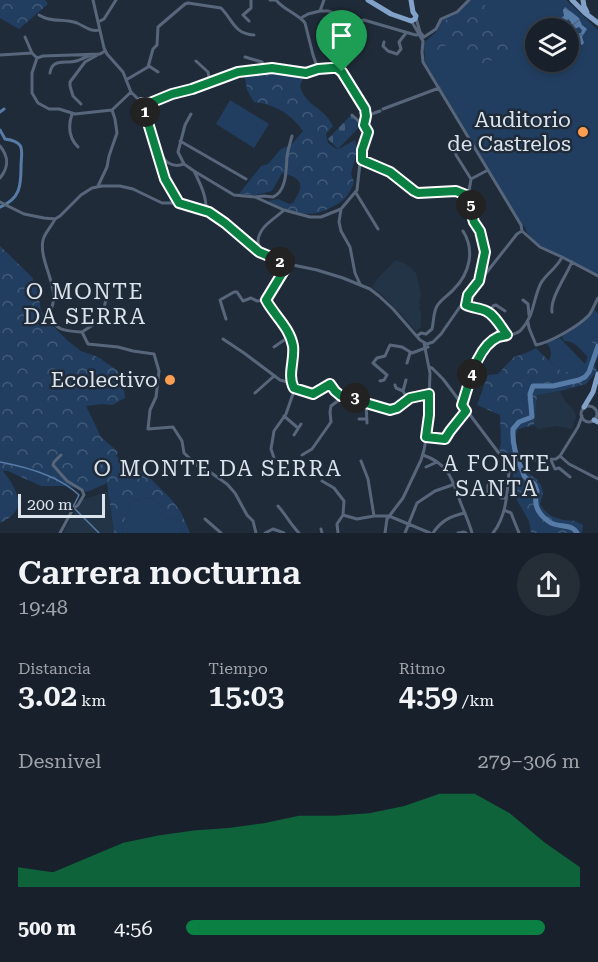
<!DOCTYPE html>
<html lang="es">
<meta charset="utf-8">
<style>
:root{--surface:#18202b;--page:#252d37;--text:#f1f3f6;--muted:#9fa3a9;--line:#363e47;--accent:#0b8043}
body{margin:0;font-family:"Roboto Serif",serif;background:var(--page);color:var(--text);height:100vh;display:flex;flex-direction:column;font-size:22px;white-space:nowrap}
*{box-sizing:border-box;margin:0}
p{font-size:20px;color:var(--muted)}
.icon{flex:none;width:33px;height:33px;fill:none;stroke:currentColor;stroke-width:2;stroke-linecap:round;stroke-linejoin:round}
.map{position:relative;height:533px;overflow:hidden}
.panel{display:flex;flex-direction:column;background:var(--surface);flex:1}
.panel>*{flex:none}
.buttons{position:absolute;left:525px;top:18px;display:grid;gap:12px}
.buttons a{display:grid;place-items:center;width:54px;height:54px;border-radius:50%;background:var(--surface);box-shadow:0 3px 9px #0003,0 0 0 2px var(--line);font-size:30px}
.scale{position:absolute;left:18px;bottom:15px;width:87px;box-sizing:border-box;padding-left:6px;border:3px solid #dbe3ed;border-top:0;font-size:16px;line-height:21px;white-space:nowrap;color:#dbe3ed;-webkit-text-stroke:4px #202b39;paint-order:stroke}
.pin{position:absolute;display:grid;place-items:center;width:51px;height:51px;color:#fff;margin:-62px -26px;border-radius:50% 50% 50% 0;rotate:-45deg;box-shadow:0 0 6px #0007}
.pin .icon{rotate:45deg}
.km{position:absolute;width:30px;height:30px;margin:-15px;border-radius:50%;background:#222;color:#fff;font-size:16px;line-height:30px;text-align:center}
.round{display:grid;place-items:center;flex:none;width:63px;height:63px;border-radius:32px;background:var(--page)}
.overview{display:flex;align-items:center;justify-content:space-between;height:102px;padding:0 18px}
h1{font-size:33px;font-weight:600;line-height:45px}
.metrics{display:grid;grid-template-columns:repeat(3,1fr);gap:9px;height:102px;padding:6px 18px}
.metrics div{display:grid;align-content:center}
.metrics b{font-size:30px;font-weight:600}
.metrics small{font-size:16px;font-weight:400}
.metrics p{font-size:16px}
.chart{height:168px;padding:12px 18px}
.chart p{display:flex;justify-content:space-between}
.chart svg{width:100%;height:108px;margin-top:6px;fill:var(--accent);opacity:.7}
ul{padding:0 18px;list-style:none;font-size:20px}
li{display:grid;grid-template-columns:96px 72px 1fr;align-items:center;height:45px}
li i{height:15px;border-radius:8px;background:var(--accent)}
.map>svg:first-child{display:block}
</style>
<div class="map">
<svg width="598" height="533" viewBox="0 0 598 533">
<defs>
<pattern id="forest-crowns" width="20" height="18" patternUnits="userSpaceOnUse" patternTransform="scale(1.5)"><rect width="20" height="18" fill="#213e61"/><path d="M2 6a3 3 0 1 1 6 0M12 15a3 3 0 1 1 6 0" fill="none" stroke="#415a78"/></pattern>
<pattern id="cemetery-stones" width="16" height="16" patternUnits="userSpaceOnUse" patternTransform="scale(1.5)"><rect width="16" height="16" fill="#213e61"/><path d="M2 7V4a2 2 0 0 1 4 0v3zM10 15v-3a2 2 0 0 1 4 0v3z" fill="#415a78"/></pattern>
<pattern id="water-waves" width="16" height="10" patternUnits="userSpaceOnUse" patternTransform="scale(1.5)"><rect width="16" height="10" fill="#577ba7"/><path d="M0 5q4-4 8 0t8 0" fill="none" stroke="#4f6581"/></pattern>
</defs>
<rect width="100%" height="100%" fill="#202b39"/>
<path fill="#243447" d="M 396,260 L 406,264 L 416,273 L 421,295 L 419,304 L 421,305 L 419,308 L 421,312 L 421,327 L 416,331 L 402,315 L 379,292 L 372,288 L 377,279 Z
M 560,391 L 565,401 L 573,409 L 576,416 L 572,429 L 556,426 L 538,429 L 534,425 L 537,395 Z
M 109,491 L 110,512 L 114,533 L 63,533 L 82,500 Z"/>
<path fill="#213e61" fill-rule="evenodd" d="M 470,0 L 566,0 L 598,30 L 598,275 L 536,243 L 526,231 L 525,227 L 521,224 L 425,62 L 424,43 L 438,30 L 441,20 L 456,14 ZM 536,28 L 568,28 L 568,62 L 536,62 Z
M 230,100 L 269,124 L 254,148 L 216,124 Z
M 594,309 L 598,314 L 598,334 L 591,344 L 588,357 C 581,350 574,340 564,341 L 562,337 L 563,335 L 578,325 Z
M 560,338 L 585,364 L 576,372 L 563,372 L 549,361 C 552,354 552,349 546,343 Z
M 152,498 L 161,504 L 163,516 L 179,521 L 184,533 L 122,533 L 123,524 L 132,500 Z"/>
<path fill="url(#forest-crowns)" d="M 0,0 L 45,0 L 48,4 L 19,29 L 0,18 Z
M 472,0 L 480,0 L 492,13 L 497,26 L 508,35 L 509,50 L 481,67 L 473,70 L 462,47 L 449,47 L 446,45 L 432,56 L 430,55 L 425,57 L 426,41 L 439,31 L 443,21 L 457,15 Z
M 264,71 L 304,75 L 300,86 C 305,106 324,107 333,126 L 326,134 L 328,143 L 336,149 L 339,149 L 355,140 L 357,150 L 351,174 L 354,182 C 349,196 344,201 330,208 C 308,220 289,211 268,201 L 278,199 L 289,204 L 293,203 C 305,185 303,178 282,173 L 272,191 L 256,195 L 239,194 L 261,166 L 268,164 L 281,149 L 291,145 L 303,131 C 290,113 276,105 254,102 L 247,90 L 245,77 L 249,72 Z
M 0,246 L 31,276 L 37,287 L 41,311 L 47,320 L 68,341 L 81,351 L 98,357 L 118,371 L 123,380 L 125,398 L 112,405 L 102,404 L 86,406 L 101,437 L 118,452 L 116,456 L 148,476 L 171,499 L 181,512 L 190,533 L 184,533 L 179,521 L 163,516 L 161,504 L 152,498 L 132,500 L 123,524 L 122,533 L 114,533 L 107,483 L 87,492 L 69,486 L 41,486 L 8,471 L 3,471 C 18,491 29,510 0,523 Z
M 598,334 L 598,357 L 594,364 L 597,371 L 586,384 L 560,391 L 537,395 L 534,425 L 518,429 L 515,437 L 519,456 L 507,458 L 499,450 L 501,443 L 500,415 L 477,405 L 488,375 L 498,374 L 514,357 L 526,353 L 536,348 L 549,361 L 563,372 L 576,372 L 586,362 L 591,344 Z
M 518,464 L 524,464 L 529,474 L 536,479 L 541,485 L 543,493 L 540,504 L 543,509 L 551,516 L 563,520 L 575,521 L 583,525 L 582,533 L 531,533 L 529,521 L 513,493 L 513,467 Z"/>
<path fill="url(#cemetery-stones)" d="M 351,115 L 361,125 L 338,149 L 328,139 Z"/>
<path fill="url(#water-waves)" d="M 565,7 L 579,18 L 582,25 L 587,29 L 582,37 L 584,43 L 582,45 L 578,43 L 574,48 L 576,49 L 575,52 L 569,54 L 569,38 L 573,38 L 576,34 L 581,33 L 582,30 L 579,27 L 573,30 L 571,28 L 571,22 L 568,19 L 565,25 L 558,25 L 558,28 L 561,28 L 556,28 L 555,22 L 564,16 L 563,10 Z"/>
<g fill="none" stroke-linecap="round" stroke-linejoin="round">
<path stroke="#577ba7" stroke-width="1.5" d="M 0,462 C 27,467 59,476 79,495 L 73,507 L 99,533"/>
<path stroke="#577ba7" stroke-width="3" d="M 0,112 L 4,109
M 0,130 L 5,139 C 27,142 21,151 21,167 C 21,186 20,199 0,207"/>
<path stroke="#577ba7" stroke-width="5" d="M 577,533 C 571,522 557,529 548,521 C 540,515 534,508 536,497 C 537,492 538,492 536,488 C 535,482 530,482 526,478 C 523,476 524,474 522,470 C 516,457 512,444 513,429 L 519,422 L 532,417 L 530,394 L 533,386 L 553,386 L 579,380 L 585,377 L 589,372 L 598,346"/>
<path stroke="#57667a" stroke-width="3" d="M 93,0 L 104,48 L 107,54 L 123,72 L 131,92 L 142,103 L 165,179 L 179,203
M 270,0 L 276,0
M 276,0 C 284,10 298,14 305,23 L 313,55 L 318,69 L 337,68 L 342,72 C 349,82 361,97 365,109 C 368,118 363,123 368,132 L 362,150 L 362,160 L 360,163 L 357,190 L 341,209 L 339,222 L 341,231 L 350,247 L 355,273 L 360,284
M 320,11 L 324,0
M 39,15 C 51,23 64,18 77,23 C 86,27 90,32 100,30
M 301,18 L 308,14 L 320,11 L 328,11 L 334,13 L 345,23 L 364,20 L 412,34 L 416,35 L 421,34
M 416,18 L 420,32 L 424,37
M 249,21 L 243,15 L 251,8 L 251,0
M 98,22 L 104,19 L 116,0
M 412,22 L 423,41 L 422,52 L 423,62 L 521,225 L 522,231 L 540,247 L 562,257 L 598,276
M 25,37 L 32,53
M 424,37 L 436,29 L 441,19 L 457,12 L 469,0
M 384,42 L 383,46 L 388,51 L 397,54 L 401,49 L 399,42 L 406,33
M 105,51 L 100,54 L 43,56 L 37,58 L 32,73 L 32,93 L 38,103 L 49,109 L 59,109 L 75,114 L 112,110 L 131,92
M 0,55 L 32,53 L 37,58
M 245,57 L 262,62 L 266,69
M 196,61 L 208,72 L 210,83
M 149,66 L 158,72
M 50,73 C 52,58 65,64 76,61 C 81,60 86,57 91,55
M 126,80 L 148,67 L 153,49 L 157,45 L 158,27 L 185,4 L 188,3 L 221,8 C 233,20 234,34 254,35
M 143,103 L 150,103 L 160,98 L 192,89 L 238,72 L 272,68 L 306,73 L 318,69
M 81,104 L 73,96 L 70,86 L 70,82 L 85,62 L 99,54
M 383,109 L 439,88
M 72,114 C 68,126 69,138 78,147
M 191,114 L 185,125 L 178,152 L 184,164 L 194,171 L 234,195 L 255,197 L 284,210 L 310,217 L 321,217 L 341,209
M 352,115 L 364,126
M 366,116 L 380,111
M 180,141 L 246,179
M 450,141 L 455,148 L 456,155 L 471,179
M 0,146 C 9,157 9,167 0,178
M 158,150 C 164,160 170,169 184,164
M 362,160 C 371,164 380,166 388,170 C 398,176 407,190 418,193 C 432,197 447,188 460,192 C 474,196 469,208 473,219 C 474,224 478,227 480,231 C 488,247 483,265 479,281
M 194,171 C 200,183 207,197 206,211
M 98,186 L 107,167 L 109,156 L 117,133 L 115,119 L 112,110
M 356,193 L 378,229
M 255,197 L 264,196 L 273,197 C 287,191 286,170 287,156 C 288,150 290,143 292,136
M 0,202 L 24,214 L 44,218 L 55,219 L 60,216 L 81,195 L 92,188 L 102,186 L 120,186 L 133,189 L 162,203 L 179,203 L 206,211 L 225,223 L 255,248 L 271,258 L 288,264 L 317,270 L 343,278 L 370,289 L 379,296 L 393,309 L 420,340 L 427,344
M 472,202 L 469,191 L 471,179 L 488,170
M 55,219 C 52,226 45,232 43,240 C 38,263 64,292 49,312 C 54,331 64,331 82,332 L 88,344 L 118,347 L 133,351 L 154,354 L 159,371 L 156,397 L 150,410 L 148,429 L 173,427 L 182,441 L 184,453 L 202,470 L 210,472 L 227,484 L 235,493 L 247,515 L 253,521 L 256,533
M 259,252 C 259,248 258,245 258,241 C 259,226 275,219 284,210
M 468,297 L 467,306 L 489,312 L 507,335
M 523,300 L 528,304 L 529,315
M 489,312 L 493,306 L 496,305 L 505,311
M 552,312 C 550,298 566,276 572,262
M 226,319 L 220,300 L 234,292 L 237,292 L 243,301 L 251,298 L 257,301 L 266,300
M 528,322 L 529,328 L 536,345 C 551,342 579,326 589,315 C 593,310 595,303 598,298
M 82,332 L 104,318 L 107,314 L 104,308 L 107,295 L 97,284
M 417,336 L 421,333 L 426,334 L 432,329 C 434,321 433,313 437,306 C 441,299 449,295 454,289 C 470,273 475,250 463,231
M 223,339 L 244,353 L 280,380 L 291,383
M 427,344 L 433,342 L 441,334 L 464,301 L 517,234 L 522,231
M 274,347 L 290,336
M 407,363 L 410,353
M 429,367 L 432,368 L 443,379 L 498,452 L 504,458 L 510,461 L 556,459 L 560,456
M 406,380 L 403,391 L 408,400
M 380,381 L 384,380 L 387,375 L 373,363 L 377,358 L 385,356 L 390,345 L 402,347 L 412,353 L 428,347
M 395,385 L 396,388 L 403,391
M 294,388 L 313,394 L 330,384 L 335,391 L 341,396 L 356,398 L 388,410 L 397,408 L 410,398 L 429,394
M 255,393 L 274,376
M 366,403 L 367,423
M 462,405 C 469,385 475,351 495,339 C 503,334 515,337 521,330 C 535,315 533,298 541,283 C 547,273 557,268 562,257
M581 414a8 8 0 1 1 16 0a8 8 0 1 1-16 0Z
M 284,416 L 298,428
M 359,419 L 366,419
M 294,435 L 301,424
M 426,437 L 445,439 L 450,431 L 466,411
M 302,455 L 312,449 L 331,422 L 330,412 L 331,406 L 339,400 L 342,396
M 423,455 C 449,464 452,479 460,501 C 464,512 469,522 472,533
M 560,456 L 578,427 L 582,416
M 560,456 L 569,464 L 598,479
M 274,458 L 271,449 L 274,431 L 286,414 L 294,391 L 291,377 L 293,350 L 292,342 L 288,333 L 266,300 L 288,264
M 551,460 L 555,469 L 559,468 L 570,477
M 361,461 L 368,479 L 374,516 L 389,516 L 430,533
M 426,467 L 437,462
M 322,481 L 334,488 L 344,501 L 343,515 L 337,524 L 338,533
M 488,494 L 488,485 L 494,487 L 501,498 L 505,498
M 278,506 C 286,515 291,525 299,533
M 504,510 L 511,513 L 519,533
M 343,515 L 357,519 L 374,516
M 205,519 L 221,533
M 321,529 L 322,533
M 60,533 L 73,509 L 78,505 L 84,495 L 82,490 L 67,481 L 53,465 L 54,462 L 61,455
M 265,533 L 273,529 L 284,533
M 385,533 L 387,519 L 403,498 L 421,460 L 424,450 L 428,428 L 430,373 L 424,343
M 405,533 L 417,503 L 435,491 L 455,484
M 433,533 C 441,521 450,516 465,513
M 458,533 L 464,532 L 466,533
M 493,533 C 509,513 507,485 510,461"/>
<path stroke="#82a2c9" stroke-width="5" d="M 368,0 L 391,14 L 411,21 L 415,19 L 416,16 L 413,12 L 411,0
M 572,0 L 585,13 L 598,23
M 583,0 L 584,6 L 587,12
M 584,407 L 593,392 L 598,374
M 594,420 L 598,422"/>
</g>
<g fill="none" stroke-linecap="round" stroke-linejoin="round">
<g stroke="#fff" stroke-width="12">
<path id="route" d="M 272,68 L 306,73 L 318,69 L 331,68 L 337,68 L 342,72 L 365,109 L 366,116 L 364,125 L 368,132 L 362,150 L 362,160 L 390,172 L 414,191 L 418,193 L 456,191 L 466,195 L 471,201 L 471,212 L 474,222 L 480,231 L 485,252 L 479,281 L 468,295 L 466,305 C 472,308 480,308 486,311 C 495,315 501,327 507,335 C 504,336 501,336 498,337 C 476,347 469,385 462,405 L 466,411 L 450,431 L 445,439 L 426,437 L 429,415 L 429,394 L 410,398 L 397,408 L 390,410 L 366,403 L 356,398 L 341,396 L 335,391 L 330,384 L 313,394 L 294,388 C 287,375 295,360 293,346 C 290,328 274,315 266,300 L 288,264 L 259,252 L 225,223 L 209,212 L 179,203 L 165,179 L 142,103 L 150,103 L 172,94 L 192,89 L 238,72 Z"/>
</g>
<use href="#route" stroke="#0b8043" stroke-width="8"/>
</g>
<g fill="#fb9e51" stroke="#202b39" stroke-width="2">
<circle cx="583" cy="132" r="6"/>
<circle cx="170" cy="380" r="6"/>
</g>
<g text-anchor="middle" stroke-width="5" stroke-linejoin="round" paint-order="stroke">
<g font-size="21" fill="#dbe3ed" stroke="#202b39" text-anchor="end">
<text x="571" y="127">Auditorio<tspan x="571" dy="24">de Castrelos</tspan></text>
<text x="158" y="387">Ecolectivo</text>
</g>
<g font-size="22" letter-spacing="1.5" fill="#dbe3ed" stroke="#202b39">
<text x="85" y="299">O MONTE<tspan x="85" dy="25">DA SERRA</tspan></text>
<text x="497" y="471">A FONTE<tspan x="497" dy="25">SANTA</tspan></text>
<text x="218" y="476">O MONTE DA SERRA</text>
</g>
</g>
</svg>
<div class="buttons">
<a><svg class="icon" aria-label="layers" viewBox="0 0 24 24"><path d="M12 4l9 5-9 5-9-5zM3 14l9 5 9-5"/></svg></a>
</div>
<div class="scale">200 m</div>
<div class="pin" style="left:342px;top:72px;background:#1e9e55"><svg class="icon" aria-label="arrive" viewBox="0 0 24 24"><path d="M6 21V4h12l-3 4 3 4H6"/></svg></div>
<b class="km" style="left:145px;top:112px">1</b>
<b class="km" style="left:280px;top:262px">2</b>
<b class="km" style="left:355px;top:398px">3</b>
<b class="km" style="left:472px;top:374px">4</b>
<b class="km" style="left:471px;top:205px">5</b>
</div>
<section class="panel">
<div class="overview"><div><h1>Carrera nocturna</h1><p>19:48</p></div><a class="round"><svg class="icon" aria-label="share" viewBox="0 0 24 24"><path d="M12 15V3M7 8l5-5 5 5M5 13v7h14v-7"/></svg></a></div>
<div class="metrics">
<div><p>Distancia</p><b>3.02<small> km</small></b></div>
<div><p>Tiempo</p><b>15:03</b></div>
<div><p>Ritmo</p><b>4:59<small> /km</small></b></div>
</div>
<div class="chart"><p><span>Desnivel</span>279–306 m</p>
<svg viewBox="0 0 160 44" preserveAspectRatio="none"><path d="M0 44V36L10 38L20 32L30 26L40 23L50 21L60 20L70 18L80 15L90 15L100 14L110 11L120 6L130 6L140 14L150 26L160 36V44z"/></svg>
</div>
<ul>
<li><b>500 m</b>4:56<i style="width:91%"></i></li>
</ul>
</section>
